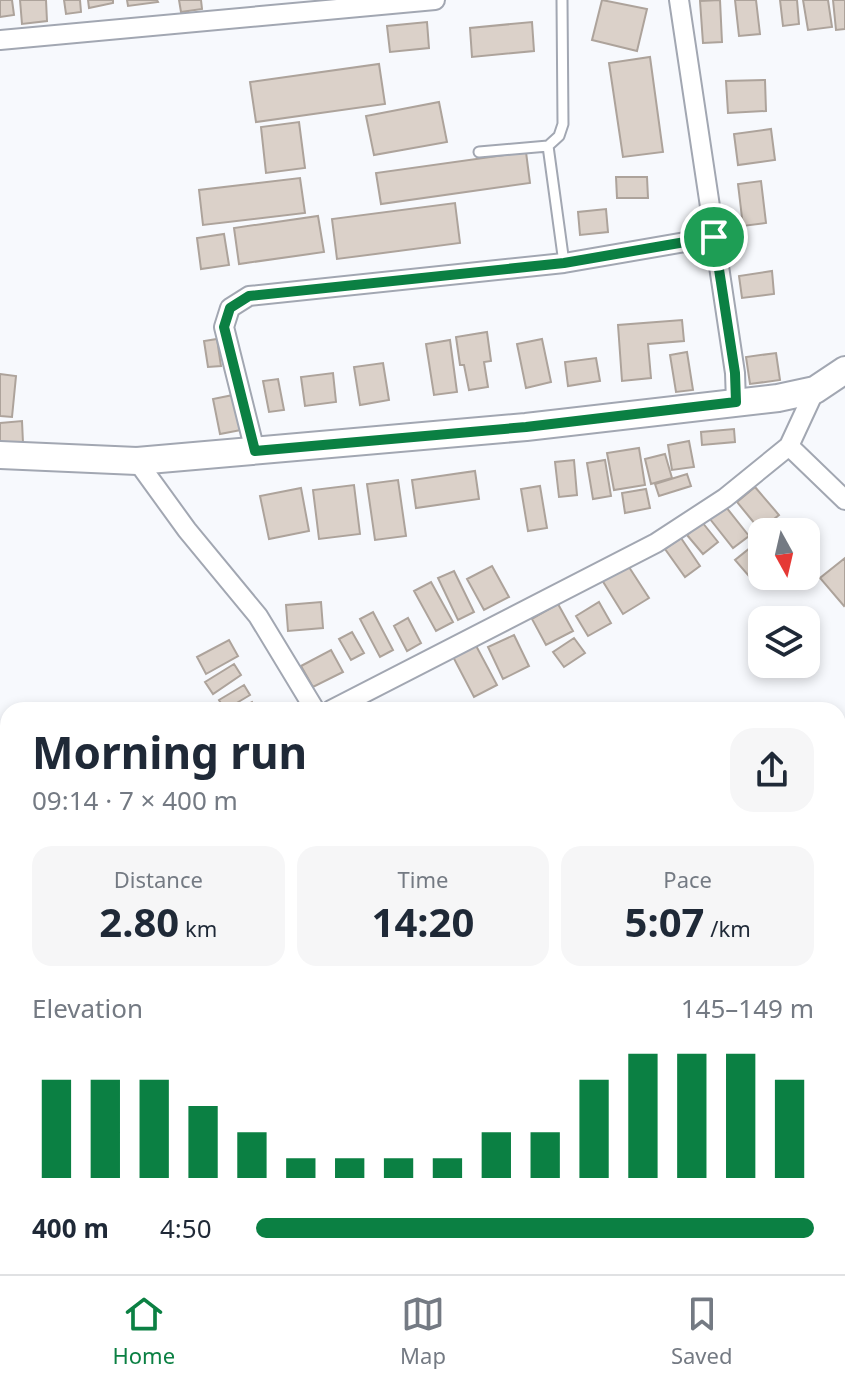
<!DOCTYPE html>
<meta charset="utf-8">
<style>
:root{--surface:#fff;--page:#f6f6f7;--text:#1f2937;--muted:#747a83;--line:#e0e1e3;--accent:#0b8043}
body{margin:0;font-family:"Noto Sans",sans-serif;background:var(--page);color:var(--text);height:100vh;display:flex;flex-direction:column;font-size:30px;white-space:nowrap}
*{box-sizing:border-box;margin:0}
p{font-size:26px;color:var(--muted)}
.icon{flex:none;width:44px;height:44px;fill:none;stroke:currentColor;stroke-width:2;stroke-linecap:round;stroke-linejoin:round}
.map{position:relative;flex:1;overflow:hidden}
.drawer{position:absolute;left:0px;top:702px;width:846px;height:572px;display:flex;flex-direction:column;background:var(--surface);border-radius:24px 24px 0 0;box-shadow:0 4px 12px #0003}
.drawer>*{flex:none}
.needle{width:52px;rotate:172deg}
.tools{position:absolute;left:748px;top:518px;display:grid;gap:16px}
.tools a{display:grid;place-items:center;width:72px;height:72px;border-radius:16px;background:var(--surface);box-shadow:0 4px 12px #0003;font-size:40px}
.pin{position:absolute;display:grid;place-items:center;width:68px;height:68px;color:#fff;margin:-34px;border:4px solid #fff;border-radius:50%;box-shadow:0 2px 8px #0007}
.round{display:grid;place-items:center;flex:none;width:84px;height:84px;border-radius:24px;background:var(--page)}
.head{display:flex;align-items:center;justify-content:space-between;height:136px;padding:0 32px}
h1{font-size:44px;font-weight:700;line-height:60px}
.metrics{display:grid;grid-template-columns:repeat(3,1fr);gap:12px;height:136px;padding:8px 32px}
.metrics div{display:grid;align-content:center;border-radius:20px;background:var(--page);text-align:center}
.metrics b{font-size:40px;font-weight:700}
.metrics small{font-size:22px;font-weight:400}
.metrics p{font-size:22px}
.chart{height:224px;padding:16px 32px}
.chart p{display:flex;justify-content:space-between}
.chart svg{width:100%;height:144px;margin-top:8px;stroke:var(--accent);stroke-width:6}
ul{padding:0 32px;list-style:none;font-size:26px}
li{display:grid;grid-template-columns:128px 96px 1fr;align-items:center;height:60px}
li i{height:20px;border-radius:10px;background:var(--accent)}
.tab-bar{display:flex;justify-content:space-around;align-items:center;height:112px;border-top:2px solid var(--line);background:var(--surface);font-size:22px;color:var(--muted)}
.tab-bar a{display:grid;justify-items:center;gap:4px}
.tab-bar .current{color:var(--accent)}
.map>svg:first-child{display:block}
</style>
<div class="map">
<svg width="845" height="1274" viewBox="0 0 845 1274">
<rect width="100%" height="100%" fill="#f7f9fd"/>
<path fill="#dbd1c9" stroke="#ada39b" stroke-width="2" d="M 0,0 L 12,0 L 14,15 L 0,17 Z
M 20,0 L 46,0 L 47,21 L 22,24 Z
M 64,0 L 80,0 L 81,12 L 66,14 Z
M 88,0 L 113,0 L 113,3 L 89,8 Z
M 127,0 L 157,0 L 158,2 L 128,6 Z
M 179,0 L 201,0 L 202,9 L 181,12 Z
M 602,0 L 647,9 L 637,51 L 592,40 Z
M 720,0 L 722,42 L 703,43 L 700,1 Z
M 735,0 L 756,0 L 760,34 L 739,36 Z
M 780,0 L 797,0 L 799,24 L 783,26 Z
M 803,0 L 828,0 L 832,27 L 808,30 Z
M 833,0 L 845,0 L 845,29 L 836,30 Z
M 427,22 L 429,48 L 390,52 L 387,26 Z
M 532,22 L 534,51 L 472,57 L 470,28 Z
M 650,57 L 663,152 L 623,157 L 609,63 Z
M 379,64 L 385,104 L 256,122 L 250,82 Z
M 765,80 L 766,111 L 728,113 L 726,81 Z
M 439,102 L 447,142 L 374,155 L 366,116 Z
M 299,122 L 305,168 L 266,173 L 261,127 Z
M 771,129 L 775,160 L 738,165 L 734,134 Z
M 526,152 L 530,183 L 381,204 L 376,173 Z
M 616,177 L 647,177 L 648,198 L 617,198 Z
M 300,178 L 305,213 L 203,225 L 199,190 Z
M 761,181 L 766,223 L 743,226 L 738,184 Z
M 455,203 L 460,243 L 337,259 L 332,219 Z
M 606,209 L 608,232 L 580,235 L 578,212 Z
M 318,216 L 324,252 L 239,264 L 234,228 Z
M 224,234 L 229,265 L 201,269 L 197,238 Z
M 772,271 L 774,294 L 742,298 L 739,276 Z
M 682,320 L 684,341 L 648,344 L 651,378 L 622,381 L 618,325 Z
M 487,332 L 491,361 L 484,362 L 488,387 L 469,390 L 464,365 L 460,365 L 456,337 Z
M 217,339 L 221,366 L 208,367 L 204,341 Z
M 542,339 L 551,382 L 526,388 L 517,344 Z
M 450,340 L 457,392 L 434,395 L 426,344 Z
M 687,352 L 693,390 L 676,392 L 670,355 Z
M 776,353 L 780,380 L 750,384 L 746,357 Z
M 596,358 L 600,381 L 568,386 L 565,362 Z
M 383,363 L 389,400 L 360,405 L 354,367 Z
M 333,373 L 336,402 L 305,406 L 301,377 Z
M 0,374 L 16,376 L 12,417 L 0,416 Z
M 278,379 L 284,410 L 269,412 L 263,381 Z
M 233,395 L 241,430 L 220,434 L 213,399 Z
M 22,421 L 23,443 L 0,445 L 0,423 Z
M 734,429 L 735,442 L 702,445 L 701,432 Z
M 689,441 L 694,467 L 672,470 L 668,445 Z
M 639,448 L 645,485 L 614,490 L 607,453 Z
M 665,454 L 672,478 L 651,484 L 645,459 Z
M 574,460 L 577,495 L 559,497 L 555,462 Z
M 605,460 L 611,496 L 593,499 L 587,463 Z
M 475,471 L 479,499 L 416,508 L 412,480 Z
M 687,474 L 691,486 L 659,496 L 655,484 Z
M 398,480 L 406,536 L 375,540 L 367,484 Z
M 354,485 L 360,534 L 319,539 L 313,490 Z
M 540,486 L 547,528 L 528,531 L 521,489 Z
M 755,487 L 779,515 L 760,530 L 737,502 Z
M 301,488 L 309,531 L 269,539 L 260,496 Z
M 646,489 L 650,508 L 625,513 L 622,493 Z
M 726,507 L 749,536 L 733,548 L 710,519 Z
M 702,522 L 718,542 L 703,554 L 687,535 Z
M 681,538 L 700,566 L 685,577 L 665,549 Z
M 750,548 L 762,563 L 762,576 L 754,582 L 735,560 Z
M 845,558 L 845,605 L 844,606 L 820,578 Z
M 627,564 L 649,598 L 623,614 L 602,580 Z
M 492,566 L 509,597 L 484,610 L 467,579 Z
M 454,571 L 474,612 L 458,620 L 438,578 Z
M 431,582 L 453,622 L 436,631 L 414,591 Z
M 321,602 L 323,628 L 288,631 L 286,605 Z
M 599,602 L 611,623 L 588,636 L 576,616 Z
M 558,604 L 573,631 L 546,645 L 532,619 Z
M 373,612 L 393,650 L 380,657 L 360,619 Z
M 408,618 L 421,643 L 407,651 L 394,626 Z
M 352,632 L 364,653 L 351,660 L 339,639 Z
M 514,635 L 529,666 L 503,679 L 488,647 Z
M 574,638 L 585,653 L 564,667 L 553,652 Z
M 229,640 L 238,656 L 206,674 L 197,657 Z
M 473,640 L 497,685 L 474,697 L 450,651 Z
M 331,650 L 343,672 L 313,687 L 301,666 Z
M 234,664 L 241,675 L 213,694 L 205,682 Z
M 244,685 L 250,695 L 225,710 L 219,700 Z
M 252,702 L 256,710 L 237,710 Z
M 8,839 L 8,863 L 0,865 L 0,841 Z
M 8,872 L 8,898 L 0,899 L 0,874 Z
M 8,925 L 8,936 L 0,937 L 0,926 Z
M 8,945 L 8,975 L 0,976 L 0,946 Z
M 8,989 L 8,1018 L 0,1020 L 0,991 Z
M 838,1173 L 845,1184 L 845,1224 L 838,1228 Z
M 64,1266 L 87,1266 L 89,1274 L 66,1274 Z
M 91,1266 L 127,1266 L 129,1274 L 93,1274 Z
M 134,1266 L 162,1266 L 163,1268 L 136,1274 Z
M 404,1266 L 409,1266 L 414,1272 L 393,1274 Z
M 458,1266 L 486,1266 L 488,1269 L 480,1274 L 463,1274 Z
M 699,1266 L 719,1266 L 723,1274 L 683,1274 Z
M 771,1266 L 799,1266 L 784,1274 L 775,1274 Z
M 58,1267 L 59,1274 L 29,1274 Z"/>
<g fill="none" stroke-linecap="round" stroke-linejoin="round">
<g stroke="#a2a7b2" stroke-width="13">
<path id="lane" d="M 548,146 L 564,263
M 479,152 L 548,146 L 559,136 L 563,124 L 562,0"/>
</g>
<g stroke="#a2a7b2" stroke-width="22">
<path id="street" d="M 679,0 L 735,373 L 736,402
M 0,40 L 435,0
M 789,446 L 845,500
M 255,451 L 224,327 L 230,308 L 249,296 L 564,263 L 714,237
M 137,461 L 187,530 L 258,616 L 315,710
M 331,710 L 656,543 L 725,498 L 789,446 L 815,390
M 0,1042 L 8,1040
M 838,1120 L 845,1115
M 589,1266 L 593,1274
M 14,1274 L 41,1266
M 626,1274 L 638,1266"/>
</g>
<g stroke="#a2a7b2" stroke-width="30">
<path id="secondary" d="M 0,455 L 137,461 L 526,427 L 778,398 L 815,390 L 845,370
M 0,1207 L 8,1236
M 16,1266 L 19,1274"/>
</g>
<use href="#lane" stroke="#fff" stroke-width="9"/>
<use href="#street" stroke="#fff" stroke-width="18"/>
<use href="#secondary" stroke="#fff" stroke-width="26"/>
</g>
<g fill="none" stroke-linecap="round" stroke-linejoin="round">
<g stroke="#fff" stroke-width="16">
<path id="route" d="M 714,237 L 735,373 L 736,402 L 526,427 L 255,451 L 224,327 L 230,308 L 249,296 L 564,263 Z"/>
</g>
<use href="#route" stroke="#0b8043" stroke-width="10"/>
</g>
</svg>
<div class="tools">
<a><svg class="needle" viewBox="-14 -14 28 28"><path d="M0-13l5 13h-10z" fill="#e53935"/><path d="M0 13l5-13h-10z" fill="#747a83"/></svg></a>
<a><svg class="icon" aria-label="layers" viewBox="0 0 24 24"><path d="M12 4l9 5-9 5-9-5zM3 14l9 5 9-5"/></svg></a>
</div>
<div class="pin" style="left:714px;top:237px;background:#1e9e55"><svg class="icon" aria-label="arrive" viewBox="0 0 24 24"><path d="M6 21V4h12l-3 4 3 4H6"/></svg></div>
<section class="drawer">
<div class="head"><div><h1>Morning run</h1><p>09:14 · 7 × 400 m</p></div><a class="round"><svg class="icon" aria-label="share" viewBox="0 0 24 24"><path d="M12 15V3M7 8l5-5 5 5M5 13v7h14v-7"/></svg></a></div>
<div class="metrics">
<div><p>Distance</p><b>2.80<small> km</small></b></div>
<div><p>Time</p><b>14:20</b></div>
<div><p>Pace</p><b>5:07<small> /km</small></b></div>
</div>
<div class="chart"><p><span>Elevation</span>145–149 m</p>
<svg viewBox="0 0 160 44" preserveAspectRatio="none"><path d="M5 44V14M15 44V14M25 44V14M35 44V22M45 44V30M55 44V38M65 44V38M75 44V38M85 44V38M95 44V30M105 44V30M115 44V14M125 44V6M135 44V6M145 44V6M155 44V14"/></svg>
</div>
<ul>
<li><b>400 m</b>4:50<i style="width:100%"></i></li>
</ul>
</section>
</div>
<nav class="tab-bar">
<a class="current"><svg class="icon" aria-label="home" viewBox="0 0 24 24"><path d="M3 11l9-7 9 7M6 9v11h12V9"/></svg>Home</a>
<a><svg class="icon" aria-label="map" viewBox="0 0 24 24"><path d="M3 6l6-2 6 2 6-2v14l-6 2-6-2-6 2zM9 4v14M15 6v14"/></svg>Map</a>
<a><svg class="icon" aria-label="saved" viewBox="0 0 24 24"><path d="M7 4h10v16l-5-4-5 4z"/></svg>Saved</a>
</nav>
